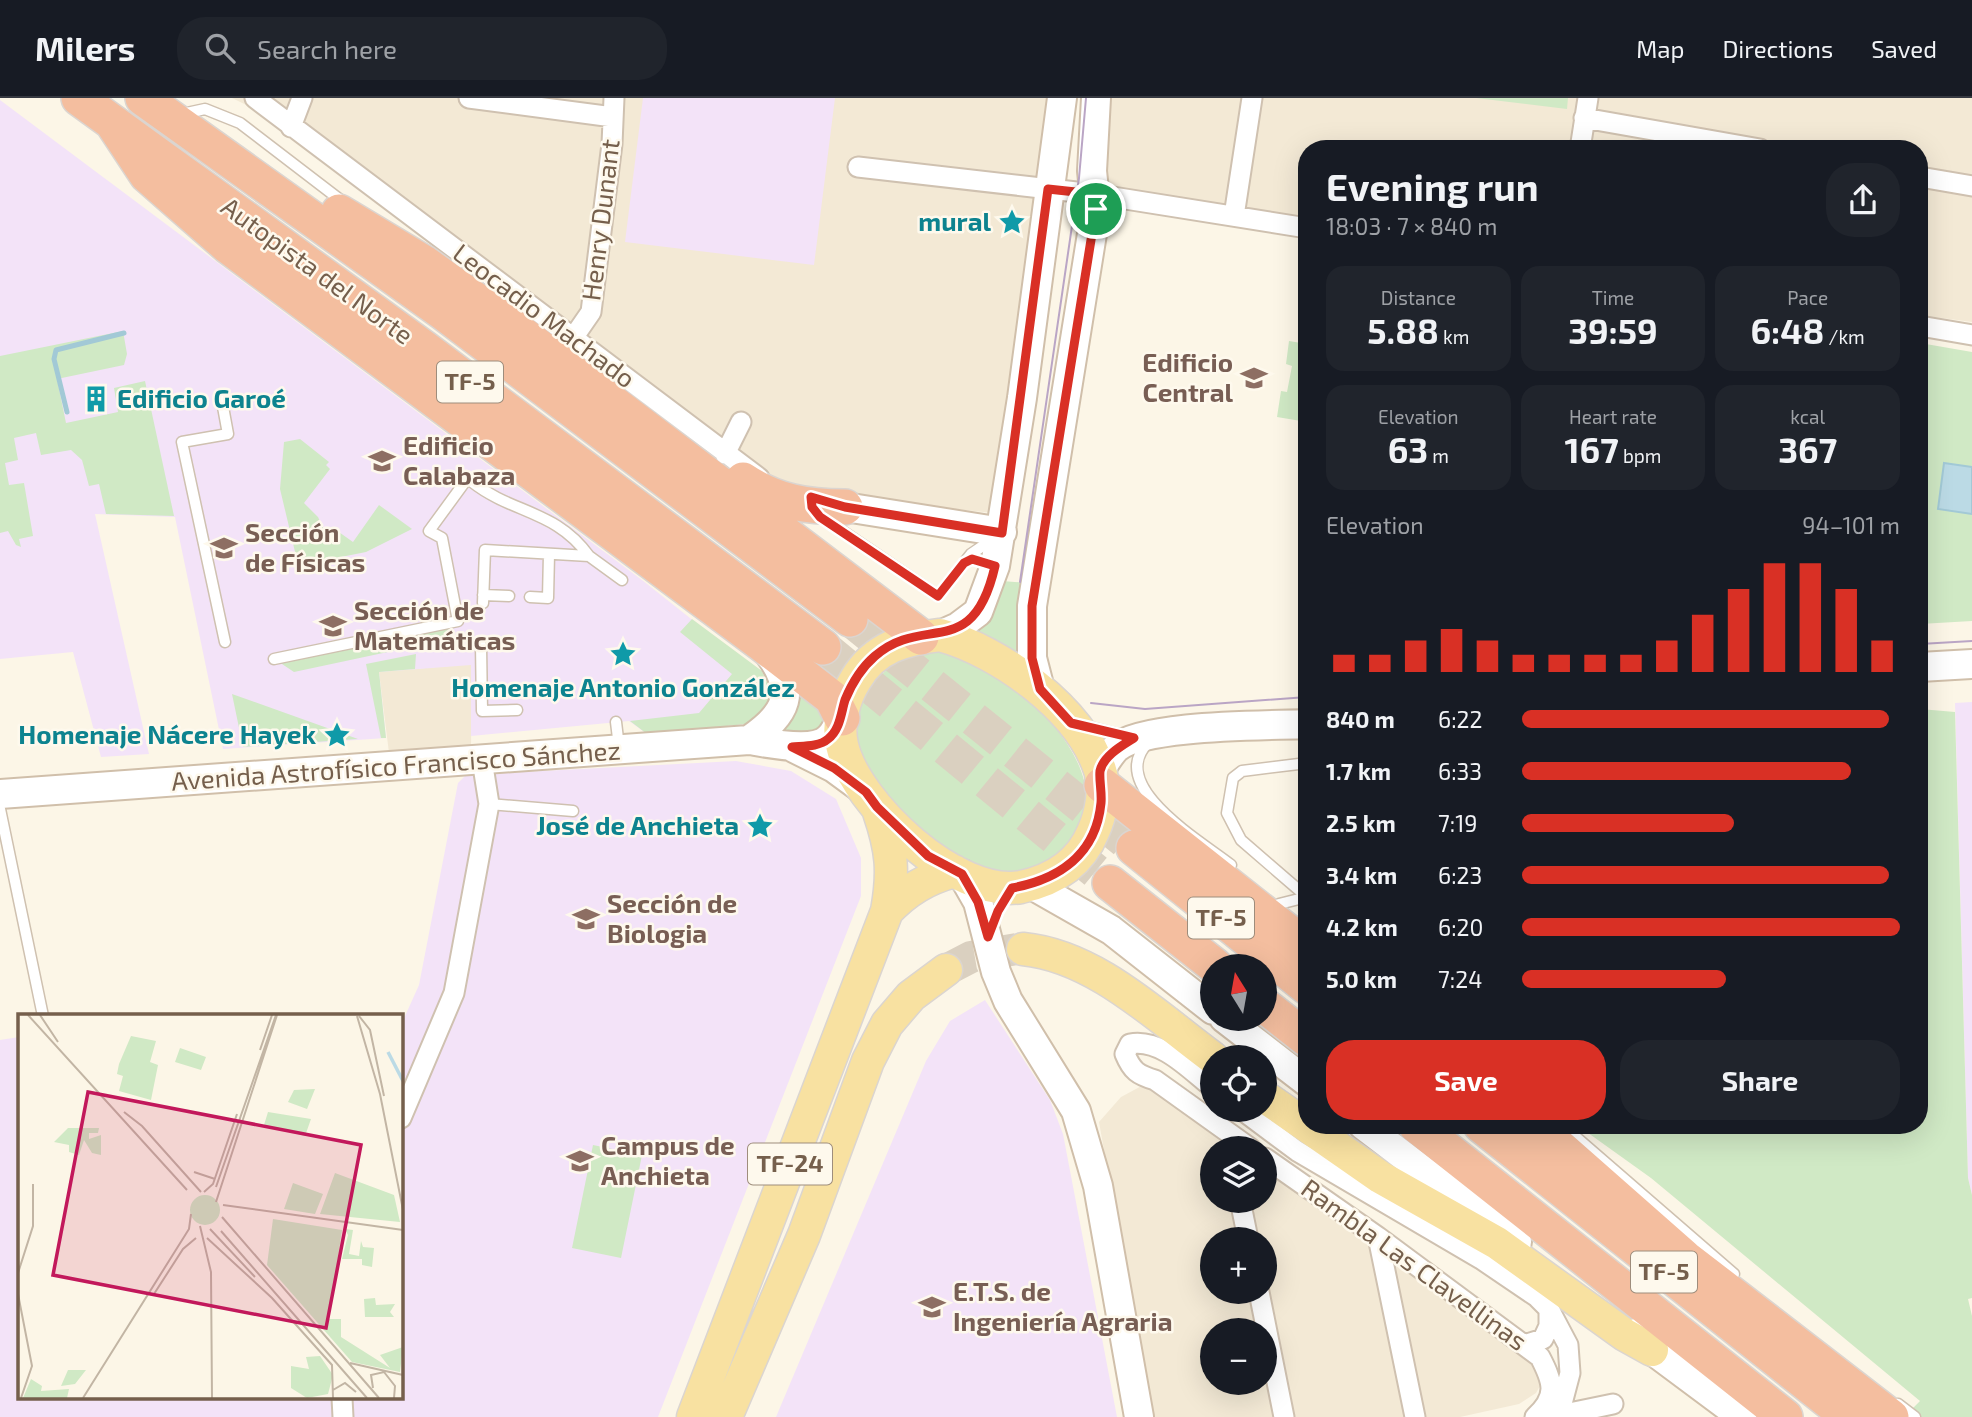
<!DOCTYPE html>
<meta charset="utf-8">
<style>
:root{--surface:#171b24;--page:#20242c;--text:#f1f3f6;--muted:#9ea1a6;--line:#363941;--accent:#d93025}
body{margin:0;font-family:"Exo 2",sans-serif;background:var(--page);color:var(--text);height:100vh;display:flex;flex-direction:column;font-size:26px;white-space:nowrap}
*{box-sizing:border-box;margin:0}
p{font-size:23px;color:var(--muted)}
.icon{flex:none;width:38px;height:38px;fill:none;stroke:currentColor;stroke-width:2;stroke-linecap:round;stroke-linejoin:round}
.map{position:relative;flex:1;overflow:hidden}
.sheet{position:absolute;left:1298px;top:42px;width:630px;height:994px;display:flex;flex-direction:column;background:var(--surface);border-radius:28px;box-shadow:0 7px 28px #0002}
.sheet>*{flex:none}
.needle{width:46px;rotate:349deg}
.buttons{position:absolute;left:1200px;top:856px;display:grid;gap:14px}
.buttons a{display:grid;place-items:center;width:77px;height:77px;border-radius:50%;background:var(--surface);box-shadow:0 7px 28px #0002;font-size:35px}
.pin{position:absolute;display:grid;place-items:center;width:60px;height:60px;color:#fff;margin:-30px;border:4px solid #fff;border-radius:50%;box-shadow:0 2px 7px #0007}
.round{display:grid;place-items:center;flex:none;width:74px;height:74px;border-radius:28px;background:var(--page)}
.head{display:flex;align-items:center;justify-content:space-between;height:119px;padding:0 28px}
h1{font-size:38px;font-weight:700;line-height:52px}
.stats{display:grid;grid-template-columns:repeat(3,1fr);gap:10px;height:119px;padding:7px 28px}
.stats div{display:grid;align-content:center;border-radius:18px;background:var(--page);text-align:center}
.stats b{font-size:35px;font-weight:700}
.stats small{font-size:19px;font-weight:400}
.stats p{font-size:19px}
.chart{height:196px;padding:14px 28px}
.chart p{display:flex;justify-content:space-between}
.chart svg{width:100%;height:126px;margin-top:7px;stroke:var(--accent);stroke-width:6}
.button{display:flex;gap:14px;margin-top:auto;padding:14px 28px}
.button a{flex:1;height:80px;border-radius:28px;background:var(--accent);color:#fff;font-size:28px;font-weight:700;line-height:80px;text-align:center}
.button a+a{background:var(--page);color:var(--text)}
ul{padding:0 28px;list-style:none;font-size:23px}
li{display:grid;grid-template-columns:112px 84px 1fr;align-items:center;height:52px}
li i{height:18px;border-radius:9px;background:var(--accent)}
header{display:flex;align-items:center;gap:42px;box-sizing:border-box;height:98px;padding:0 35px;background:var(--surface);border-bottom:2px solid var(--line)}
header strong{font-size:33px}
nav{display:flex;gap:38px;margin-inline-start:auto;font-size:24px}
.search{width:490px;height:63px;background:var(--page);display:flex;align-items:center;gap:18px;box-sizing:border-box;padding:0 24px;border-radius:28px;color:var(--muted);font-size:26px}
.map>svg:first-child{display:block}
</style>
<header>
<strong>Milers</strong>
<div class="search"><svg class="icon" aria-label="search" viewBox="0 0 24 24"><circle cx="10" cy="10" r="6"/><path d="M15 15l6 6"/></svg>Search here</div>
<nav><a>Map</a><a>Directions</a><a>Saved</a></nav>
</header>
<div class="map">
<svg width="1972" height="1319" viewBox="0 0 1972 1319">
<rect width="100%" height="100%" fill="#fcf6e7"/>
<path fill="#f3e9d5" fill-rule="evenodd" d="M 232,0 L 1058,0 L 993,415 L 871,402 L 779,386 L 291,29 Z
M 1106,0 L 1972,0 L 1972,224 L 1920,217 L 1920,51 L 1307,51 L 1307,130 L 1099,94 Z
M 472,566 L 471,650 L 389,655 L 379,574 Z
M 1149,984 L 1247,1050 L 1213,1050 L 1213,1102 L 1265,1102 L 1265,1063 L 1530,1259 L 1538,1274 L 1540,1288 L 1536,1295 L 1519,1306 L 1460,1319 L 1152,1319 L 1099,1024 L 1121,999 ZM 1213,1141 L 1265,1141 L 1265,1194 L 1213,1194 ZM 1213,1232 L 1265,1232 L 1265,1284 L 1213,1284 Z"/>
<path fill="#f3e3f8" d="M 643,0 L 835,0 L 814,167 L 625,144 Z
M 0,2 L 642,482 L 738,558 L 746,626 L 647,636 L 629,623 L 471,638 L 471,567 L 379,574 L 386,640 L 223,651 L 175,419 L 95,416 L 149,656 L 101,659 L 73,554 L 0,561 Z
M 1972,604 L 1972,1097 L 1968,1080 L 1955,605 Z
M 736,663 L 791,673 L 836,701 L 861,760 L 861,798 L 658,1319 L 0,1319 L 0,942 L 19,939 L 19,1300 L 401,1300 L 401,927 L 419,887 L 458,685 L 466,677 Z
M 985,902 L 1050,1002 L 1063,1036 L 1117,1319 L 776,1319 L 926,963 L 950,923 Z"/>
<path fill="#d0e9c5" d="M 1476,0 L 1568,0 L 1567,11 Z
M 123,233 L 127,256 L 124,267 L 57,281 L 66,325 L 118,314 L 114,290 L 145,283 L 174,418 L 106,416 L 99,386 L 89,388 L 82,362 L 71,352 L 41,357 L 36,335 L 14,340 L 18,362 L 5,365 L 9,387 L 24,385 L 33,438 L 19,441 L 21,449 L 16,447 L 8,433 L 0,435 L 0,258 Z
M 1289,243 L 1307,246 L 1307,324 L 1277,319 L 1281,293 L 1287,294 L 1292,268 L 1286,266 Z
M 1920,245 L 1972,254 L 1972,523 L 1920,526 Z
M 300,341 L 329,364 L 326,367 L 330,371 L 304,405 L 318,419 L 323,430 L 336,432 L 353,444 L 379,407 L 412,431 L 366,454 L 306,466 L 296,458 L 280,391 L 284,344 Z
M 1002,483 L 1028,485 L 1025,564 L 971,533 Z
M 692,521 L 762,573 L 771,594 L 767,608 L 761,618 L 746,626 L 647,636 L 630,623 L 699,615 L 732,576 L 680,534 Z
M 451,528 L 444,542 L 294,574 L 279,564 Z
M 937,553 C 947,556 959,557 968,561 C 1029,587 1132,686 1065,753 C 1057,760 1042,765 1032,770 C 981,795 873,702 860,654 C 854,629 858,605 874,585 C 892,563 910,557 937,553 Z
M 416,556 L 415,571 L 379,574 L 386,640 L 381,640 L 366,566 Z
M 795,591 L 814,603 L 826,620 L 821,634 L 785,637 L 780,632 Z
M 232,596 L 358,641 L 243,649 Z
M 1920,611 L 1955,614 L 1968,1080 L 1972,1097 L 1972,1200 L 1968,1201 L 1972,1218 L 1972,1319 L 1918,1319 L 1911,1312 L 1920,1303 L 1651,1080 L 1577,1027 L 1920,1027 Z
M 593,1047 L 642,1057 L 621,1160 L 572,1150 Z"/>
<path fill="#bbdae5" stroke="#a2c9d6" stroke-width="2" d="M 1944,365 L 1972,369 L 1972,416 L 1938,411 Z"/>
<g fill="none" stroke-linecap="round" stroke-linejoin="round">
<path stroke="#a2c9d6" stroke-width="5" d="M 67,314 L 54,261 L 56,252 L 124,235"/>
<path stroke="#dad0c0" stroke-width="32" stroke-dasharray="32 16" stroke-linecap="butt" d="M 946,872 L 971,859 L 1017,851"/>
<path stroke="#dad0c0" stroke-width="35" stroke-dasharray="35 18" stroke-linecap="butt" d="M 850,521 L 1134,750
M 823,549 L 1110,785"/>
<g stroke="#cfc1b0" stroke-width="13">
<path id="lane" d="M 182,16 L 205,11 L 240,25 L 343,104
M 221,298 L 228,336 L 182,344 L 225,544
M 472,384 C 513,416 556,412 589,458
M 823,420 L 938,498 L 971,456 L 993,441
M 483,497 L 509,498
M 530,499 L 548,500 L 549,456
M 483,505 L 485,452 L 589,458 L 622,482
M 481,547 L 482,613 L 517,612
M 274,561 L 458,523 L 442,440 L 429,433 L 467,381
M 616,624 L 619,649
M 1086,628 L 1126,638
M 1148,645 C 1105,688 1202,744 1231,767
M 1307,665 L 1242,673 L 1233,680 L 1227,715 L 1241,742 L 1307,799
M 489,706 L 573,713
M 0,711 L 43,918
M 1279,806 L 1307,799
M 1562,1027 L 1734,1176
M 1898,1306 L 1915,1319"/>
</g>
<g stroke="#cfc1b0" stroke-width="23">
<path id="street" d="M 255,0 L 759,380
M 469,0 L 613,19
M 1584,20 L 1760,51
M 291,29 L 302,0
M 1580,51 L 1588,0
M 858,69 L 1094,96 L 1307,130
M 1920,79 L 1972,88
M 1234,118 L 1252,0
M 1920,228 L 1972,237
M 573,240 L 591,214 L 612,46 L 614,0
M 725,356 L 741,324
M 1213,990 C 1190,972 1161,940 1130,946 L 1125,956 C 1132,973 1138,977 1155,982 L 1250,1050
M 1242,1012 L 1297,1053 L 1481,1161 L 1537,1199 L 1549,1211 L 1568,1247 L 1570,1275 L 1559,1317
M 401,1020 L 454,895 L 489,706 L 482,662
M 1265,1060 L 1378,1139 L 1540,1259 C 1553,1284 1558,1298 1535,1319
M 1240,1102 L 1248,1141
M 1378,1139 L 1415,1319
M 1259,1194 L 1284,1319
M 1524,1247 L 1543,1241 L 1549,1228 L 1549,1211
M 342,1300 L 343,1319
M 1550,1319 L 1613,1306"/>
</g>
<g stroke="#d0bfaa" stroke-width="32">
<path id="secondary" d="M 845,409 L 1002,434
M 940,537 L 958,529 L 978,514 L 995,468 L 1022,300 L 1062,0
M 1920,569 L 1972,566
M 1040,591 L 1032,560 L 1032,508 L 1096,111 L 1092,73 L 1096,0
M 749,642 C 787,616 798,594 768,554
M 792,649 L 834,670 L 864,692
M 1100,672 C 1105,665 1110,656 1116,650 C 1144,626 1267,628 1307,626
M 0,696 L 749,642 C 769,645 815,656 830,639 C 835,634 838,626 842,620
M 962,776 L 978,804 L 996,874 L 1008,903 L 1076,1013 L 1098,1088 L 1139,1319
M 1032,787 L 1111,832 L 1213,912
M 1224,920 L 1307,984
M 1363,1027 L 1517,1144
M 1636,1235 L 1652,1252 L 1742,1319"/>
</g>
<g stroke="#dbd5d0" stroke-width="35">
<path id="primary" d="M 940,537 C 1000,553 1080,611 1100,672 C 1106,691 1101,717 1093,734 C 1080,766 1054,782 1021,789 C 957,801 855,706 842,647 C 837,625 844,600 856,581 C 875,549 905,541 940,537 Z
M 887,813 C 907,792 926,781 954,773
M 1023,851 C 1095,858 1156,918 1213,960
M 1265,999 L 1380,1079 L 1497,1145 L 1625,1237 L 1652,1252
M 693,1319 L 887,813 C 894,774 892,752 879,714
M 726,1319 L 804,1137 L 868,963 L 887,926 L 911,898 L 946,872"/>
</g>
<g stroke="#dbd5d0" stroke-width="38">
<path id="highway" d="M 79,0 L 425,251 L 823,549
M 143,0 L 444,215 L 850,521
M 112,24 L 147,77 L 228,148 L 762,546 L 832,600 L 842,620
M 339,114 L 424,165 L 501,220 L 921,539
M 743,382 C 776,404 806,409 845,409
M 1102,687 L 1307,849
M 1134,750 L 1307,889
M 1110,785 L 1215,868
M 1265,908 L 1307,941
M 1416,1027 L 1785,1319
M 1481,1027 L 1849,1319
M 1534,1027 L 1685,1160 L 1891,1319"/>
</g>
<use href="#lane" stroke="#fff" stroke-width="10"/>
<use href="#street" stroke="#fff" stroke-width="19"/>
<use href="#secondary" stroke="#fff" stroke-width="28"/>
<use href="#primary" stroke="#f8e1a1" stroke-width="32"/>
<use href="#highway" stroke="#f4be9f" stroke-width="35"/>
<path stroke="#baa5c5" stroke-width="2" d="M 1020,484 L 1079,80 L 1086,0
M 1920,546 L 1972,543
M 1091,605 L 1145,611 L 1307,599"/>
</g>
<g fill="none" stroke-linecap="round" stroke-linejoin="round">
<g stroke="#fff" stroke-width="14">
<path id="route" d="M 1048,91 L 1094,96 L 1096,111 L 1032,508 L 1032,560 L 1040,591 L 1071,625 L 1134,640 C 1123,647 1103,658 1100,673 C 1099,682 1102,694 1101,705 C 1096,756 1060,781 1012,790 L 998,813 L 988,839 L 978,804 L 962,776 L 928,758 L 877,709 L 866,694 L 834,670 L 792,649 C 803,648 819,649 828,641 C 840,632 841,615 845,602 C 852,585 861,570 875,558 C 924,515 973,565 995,468 L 972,461 L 964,465 L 938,498 L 820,419 L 812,409 L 811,399 L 845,409 L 1002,435 Z"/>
</g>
<use href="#route" stroke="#d93025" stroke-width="9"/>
</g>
<defs>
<g id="sight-bare" transform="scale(2.1)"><path d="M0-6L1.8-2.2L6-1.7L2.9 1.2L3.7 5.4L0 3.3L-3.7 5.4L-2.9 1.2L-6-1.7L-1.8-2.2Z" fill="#0f9aa8" stroke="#fef9ed" stroke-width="2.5" paint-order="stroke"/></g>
<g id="university-bare" transform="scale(2.1)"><path d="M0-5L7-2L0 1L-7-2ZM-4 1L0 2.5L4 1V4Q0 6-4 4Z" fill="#8d6e63" stroke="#fef9ed" stroke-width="2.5" paint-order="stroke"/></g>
<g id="building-bare" transform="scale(2.1)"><path d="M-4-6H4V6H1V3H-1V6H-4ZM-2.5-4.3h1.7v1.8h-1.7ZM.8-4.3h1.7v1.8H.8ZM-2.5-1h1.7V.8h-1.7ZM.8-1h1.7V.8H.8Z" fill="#0f9aa8" stroke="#fef9ed" stroke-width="2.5" paint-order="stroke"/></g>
</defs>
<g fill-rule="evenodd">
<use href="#sight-bare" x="1012" y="124"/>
<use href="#university-bare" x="1254" y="280"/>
<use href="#building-bare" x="96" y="301"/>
<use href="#university-bare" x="382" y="363"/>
<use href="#university-bare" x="224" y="450"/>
<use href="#university-bare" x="333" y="528"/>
<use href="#sight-bare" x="623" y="556"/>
<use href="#sight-bare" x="337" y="637"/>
<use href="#sight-bare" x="760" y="728"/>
<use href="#university-bare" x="586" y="821"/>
<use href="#university-bare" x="580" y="1063"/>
<use href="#university-bare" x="932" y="1209"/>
</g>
<g text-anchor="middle" stroke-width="5" stroke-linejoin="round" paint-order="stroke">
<g fill="#fef9ed" stroke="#9e8d7c" stroke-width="2">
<rect x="437" y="263.5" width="66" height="41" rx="5"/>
<rect x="1188" y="799.5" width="66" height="41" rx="5"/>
<rect x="748" y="1045.5" width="84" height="41" rx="5"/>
<rect x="1631" y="1153.5" width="66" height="41" rx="5"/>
</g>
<g font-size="24" font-weight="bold" fill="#755f4c">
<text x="470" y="292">TF-5</text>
<text x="1221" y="828">TF-5</text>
<text x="790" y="1074">TF-24</text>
<text x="1664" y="1182">TF-5</text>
</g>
<g font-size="26" fill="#755f4c" stroke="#fef9ed">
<text transform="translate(601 122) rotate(-83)" y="9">Henry Dunant</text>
<text transform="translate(317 173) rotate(36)" y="9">Autopista del Norte</text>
<text transform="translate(544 218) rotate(37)" y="9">Leocadio Machado</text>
<text transform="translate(396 668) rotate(-4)" y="9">Avenida Astrofísico Francisco Sánchez</text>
<text transform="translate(1414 1167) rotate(36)" y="9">Rambla Las Clavellinas</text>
</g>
<g font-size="26" font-weight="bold" fill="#0d838f" stroke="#fef9ed" text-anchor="end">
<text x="991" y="133">mural</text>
<text x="117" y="310" text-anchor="start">Edificio Garoé</text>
<text x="623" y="599" text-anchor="middle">Homenaje Antonio González</text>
<text x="316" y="646">Homenaje Nácere Hayek</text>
<text x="739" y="737">José de Anchieta</text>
</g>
<g font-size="26" font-weight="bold" fill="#785e54" stroke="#fef9ed" text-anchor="start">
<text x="1233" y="274" text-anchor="end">Edificio<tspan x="1233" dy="30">Central</tspan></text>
<text x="403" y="357">Edificio<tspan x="403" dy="30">Calabaza</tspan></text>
<text x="245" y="444">Sección<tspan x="245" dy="30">de Físicas</tspan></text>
<text x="354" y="522">Sección de<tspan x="354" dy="30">Matemáticas</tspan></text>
<text x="607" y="815">Sección de<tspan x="607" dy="30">Biologia</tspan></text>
<text x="601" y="1057">Campus de<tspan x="601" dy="30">Anchieta</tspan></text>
<text x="953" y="1203">E.T.S. de<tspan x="953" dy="30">Ingeniería Agraria</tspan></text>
</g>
</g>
<g transform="translate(18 916)">
<rect width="385" height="385" fill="#fcf6e7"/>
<path d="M 113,22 L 138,27 L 132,48 L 140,51 L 133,86 L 101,77 L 105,62 L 99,60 L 101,50 ZM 162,34 L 188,43 L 183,56 L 157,48 ZM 297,75 L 289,95 L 270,88 L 276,76 ZM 250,98 L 293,105 L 287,122 L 246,111 ZM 50,114 L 81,114 L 80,119 L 71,119 L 71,125 L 83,121 L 83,141 L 74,139 L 66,126 L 61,141 L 51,138 L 51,131 L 36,128 ZM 317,159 L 376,181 L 382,208 L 302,200 ZM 275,169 L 305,180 L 297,200 L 266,195 ZM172 196a15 15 0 1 1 30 0a15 15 0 1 1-30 0ZM 255,205 L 324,216 L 311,305 L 323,305 L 323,323 L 372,354 L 362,341 L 385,333 L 382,358 L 334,348 L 249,251 ZM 327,215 L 335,216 L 331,240 L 341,242 L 343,227 L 345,233 L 356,234 L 354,253 L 344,251 L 344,245 L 324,245 L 330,221 ZM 357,284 L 358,291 L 377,290 L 372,298 L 376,303 L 347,303 L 346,285 ZM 302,342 L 315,361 L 310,380 L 289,384 L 273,374 L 273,352 L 291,355 L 288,343 ZM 50,356 L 68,356 L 57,370 L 43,372 ZM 13,365 L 24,372 L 23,377 L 51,375 L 49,384 L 5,384 Z" fill="#d0e9c5"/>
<path fill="none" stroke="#bbdae5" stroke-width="3.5" d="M 370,38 L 385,67"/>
<path fill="none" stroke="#c2b5a4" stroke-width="2" d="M 10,1 L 169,176M 22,1 L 40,28M 339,2 L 362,80 L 385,196M 341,2 L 352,16 L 366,82M 242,36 L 254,1M 106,98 L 124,112 L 183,178M 176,158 L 197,165M 198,173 L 258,1M 186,178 L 195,170 L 219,100M 198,188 L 259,1M 205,191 L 385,216M 204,203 L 361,384M 182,212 L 193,258 L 194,384M 192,215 L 237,263M 203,217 L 349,384M 189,224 L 254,284 L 314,351 L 315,384M 0,259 L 15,212 L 15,170M 0,280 L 14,352 L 3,384M 136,280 L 165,235 L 178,224M 332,349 L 385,361M 355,374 L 353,361 L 366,358 L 377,372 L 376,384M 315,376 L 327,369 L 338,378M 65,384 L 171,215 L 173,200"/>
<path fill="#c2185b" fill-opacity="0.15" stroke="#c2185b" stroke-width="3.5" d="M 70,78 L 343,131 L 308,314 L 35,261 Z"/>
<rect width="385" height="385" fill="none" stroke="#755f4c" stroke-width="3.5"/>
</g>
</svg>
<div class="buttons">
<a><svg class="needle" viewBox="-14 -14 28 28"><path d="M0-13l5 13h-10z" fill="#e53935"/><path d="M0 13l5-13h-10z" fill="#9ea1a6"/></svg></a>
<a><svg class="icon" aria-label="locate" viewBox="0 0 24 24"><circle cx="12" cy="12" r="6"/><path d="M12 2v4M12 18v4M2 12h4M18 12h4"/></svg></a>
<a><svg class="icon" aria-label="layers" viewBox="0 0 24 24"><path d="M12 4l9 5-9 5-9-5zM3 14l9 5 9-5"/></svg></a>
<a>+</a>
<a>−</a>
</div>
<div class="pin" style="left:1096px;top:111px;background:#1e9e55"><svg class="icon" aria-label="arrive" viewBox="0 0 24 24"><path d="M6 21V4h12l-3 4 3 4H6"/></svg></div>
<section class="sheet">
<div class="head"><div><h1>Evening run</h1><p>18:03 · 7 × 840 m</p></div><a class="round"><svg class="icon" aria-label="share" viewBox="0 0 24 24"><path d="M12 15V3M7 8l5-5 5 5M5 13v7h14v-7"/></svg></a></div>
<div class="stats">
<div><p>Distance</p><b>5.88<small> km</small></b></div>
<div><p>Time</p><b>39:59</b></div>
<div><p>Pace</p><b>6:48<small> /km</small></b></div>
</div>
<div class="stats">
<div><p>Elevation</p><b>63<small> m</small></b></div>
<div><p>Heart rate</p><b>167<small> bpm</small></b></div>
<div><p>kcal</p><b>367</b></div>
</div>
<div class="chart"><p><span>Elevation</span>94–101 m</p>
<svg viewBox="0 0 160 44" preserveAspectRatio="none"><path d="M5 44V38M15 44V38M25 44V33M35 44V29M45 44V33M55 44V38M65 44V38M75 44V38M85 44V38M95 44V33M105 44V24M115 44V15M125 44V6M135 44V6M145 44V15M155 44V33"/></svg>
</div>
<ul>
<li><b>840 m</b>6:22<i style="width:97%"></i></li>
<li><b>1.7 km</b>6:33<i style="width:87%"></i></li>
<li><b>2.5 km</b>7:19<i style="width:56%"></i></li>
<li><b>3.4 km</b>6:23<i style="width:97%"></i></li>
<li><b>4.2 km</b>6:20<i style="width:100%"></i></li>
<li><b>5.0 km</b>7:24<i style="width:54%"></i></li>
</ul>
<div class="button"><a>Save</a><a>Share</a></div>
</section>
</div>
